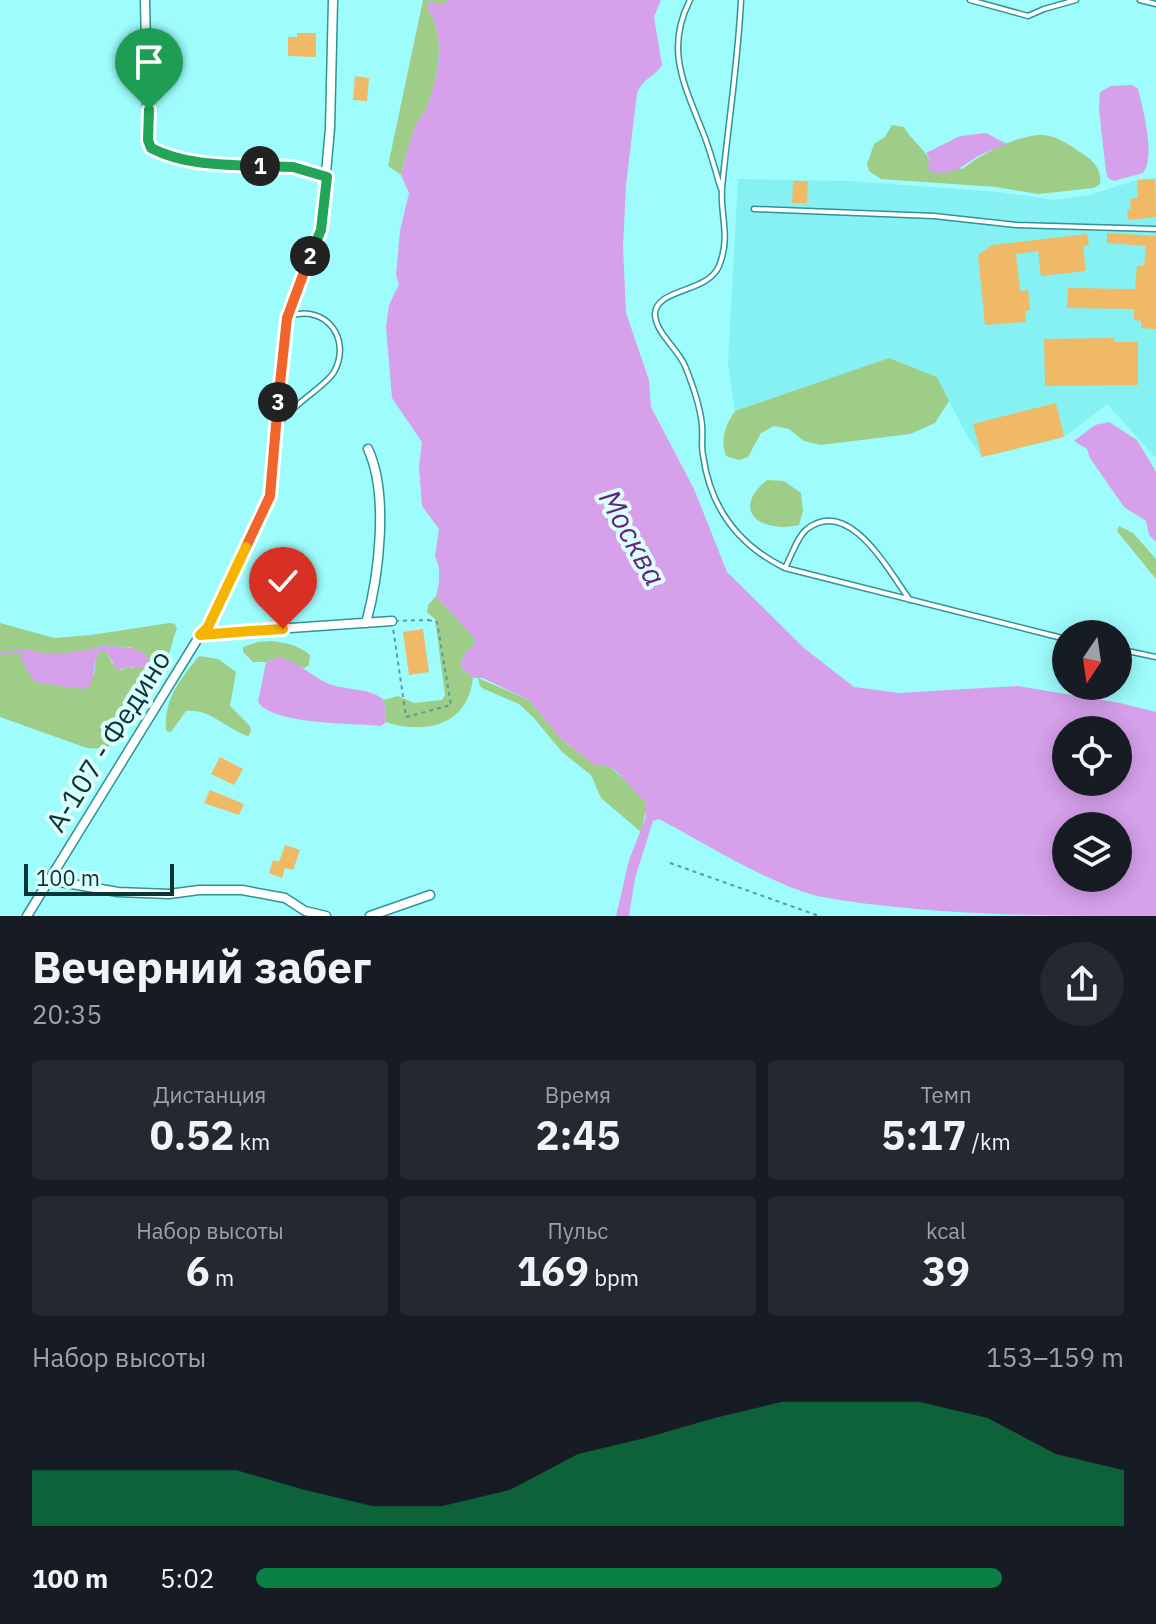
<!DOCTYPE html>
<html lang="ru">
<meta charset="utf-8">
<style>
:root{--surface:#171b24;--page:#242831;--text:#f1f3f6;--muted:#9ea1a6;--accent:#0b8043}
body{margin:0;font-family:"IBM Plex Sans",sans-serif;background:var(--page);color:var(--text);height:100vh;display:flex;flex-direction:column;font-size:30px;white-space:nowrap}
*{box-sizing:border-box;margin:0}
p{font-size:26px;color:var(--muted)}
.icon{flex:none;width:44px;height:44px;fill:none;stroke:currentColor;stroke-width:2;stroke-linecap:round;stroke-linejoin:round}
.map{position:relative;height:916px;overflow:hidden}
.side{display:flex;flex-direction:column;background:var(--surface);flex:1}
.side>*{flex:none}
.needle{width:52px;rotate:193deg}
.fabs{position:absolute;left:1052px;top:620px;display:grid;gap:16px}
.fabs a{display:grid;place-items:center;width:80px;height:80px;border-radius:50%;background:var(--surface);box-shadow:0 4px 20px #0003;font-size:40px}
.scale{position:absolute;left:24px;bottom:20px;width:150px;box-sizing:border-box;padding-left:8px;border:4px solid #0a3435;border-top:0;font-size:22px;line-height:28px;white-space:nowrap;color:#0a3435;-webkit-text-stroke:6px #dbfefe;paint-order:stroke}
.pin{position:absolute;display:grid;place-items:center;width:68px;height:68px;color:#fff;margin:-82px -34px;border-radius:50% 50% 50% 0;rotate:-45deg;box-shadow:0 0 8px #0007}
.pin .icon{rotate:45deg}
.km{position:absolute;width:40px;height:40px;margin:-20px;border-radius:50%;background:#222;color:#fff;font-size:22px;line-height:40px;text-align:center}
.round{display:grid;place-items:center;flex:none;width:84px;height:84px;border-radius:42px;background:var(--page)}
.headline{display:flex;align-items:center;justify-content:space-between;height:136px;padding:0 32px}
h1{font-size:44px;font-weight:800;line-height:60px}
.figures{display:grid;grid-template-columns:repeat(3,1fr);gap:12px;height:136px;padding:8px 32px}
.figures div{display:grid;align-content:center;border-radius:8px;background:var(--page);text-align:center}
.figures b{font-size:40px;font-weight:800}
.figures small{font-size:22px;font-weight:400}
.figures p{font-size:22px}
.chart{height:224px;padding:16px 32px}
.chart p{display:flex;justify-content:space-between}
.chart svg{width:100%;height:144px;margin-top:8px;fill:var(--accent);opacity:.7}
ul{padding:0 32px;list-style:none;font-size:26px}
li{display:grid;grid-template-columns:128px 96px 1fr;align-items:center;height:60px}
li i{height:20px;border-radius:10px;background:var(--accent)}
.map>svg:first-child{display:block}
</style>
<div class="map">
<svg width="1156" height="916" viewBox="0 0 1156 916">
<rect width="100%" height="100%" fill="#9efcfc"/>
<path fill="#86f1f2" d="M 1156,178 L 1156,458 L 1107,404 L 1064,437 L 982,457 L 966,434 L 937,377 L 889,358 L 735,411 L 728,364 L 738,179 L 850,181 L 998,192 L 1053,200 L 1089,195 L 1137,180 Z"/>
<path fill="#9dcd87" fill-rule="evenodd" d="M 423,0 L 449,0 L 445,5 L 429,2 L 427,8 C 446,35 439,74 428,104 C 424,114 416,122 413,132 C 408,146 405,161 401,175 L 388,166 Z
M 892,125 L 904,127 C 911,140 924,148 930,161 L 963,169 C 980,154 1020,134 1043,135 C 1058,136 1071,146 1083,154 C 1094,161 1102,170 1100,184 L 1094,188 L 1038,194 L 996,187 L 881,179 L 869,171 L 867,164 L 874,144 L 885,137 Z
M 889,358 L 937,377 L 949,401 L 935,423 L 910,434 L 821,445 L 804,441 L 789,429 L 774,426 L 761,433 L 748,457 L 739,460 L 726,456 C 720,438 725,427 735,411 Z
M 767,480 L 784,481 L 801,493 L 803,511 L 799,525 C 762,534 729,511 767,480 Z
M 1119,526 L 1133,533 L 1156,559 L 1156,579 L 1117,531 Z
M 436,596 L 474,638 L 475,644 L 465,653 L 460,666 L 473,678 C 468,725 426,735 386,722 L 384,700 L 398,696 L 414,703 L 442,700 L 445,695 L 435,619 L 427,612 L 428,605 Z
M 0,623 L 54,638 L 91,635 L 170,623 L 175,624 L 177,629 C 170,644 170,667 154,672 L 107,749 L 87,748 L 0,717 ZM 102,646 L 131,647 L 134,668 L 128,667 L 121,670 L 112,663 L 106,651 L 100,651 L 96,658 L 94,675 L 49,684 L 35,682 L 53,655 L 71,654 Z
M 272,641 C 287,643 298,645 310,655 L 309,665 L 304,668 L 279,657 L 266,662 L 253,662 L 243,652 L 243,647 L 258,642 Z
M 199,656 L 218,659 L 236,672 L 230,706 L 250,726 L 251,732 L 248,736 C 226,729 210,708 186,711 L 171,732 L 166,731 C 164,699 179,681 199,656 Z
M 478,678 L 529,700 L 562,740 L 595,765 L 608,765 L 638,792 L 646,803 L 646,811 L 641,832 L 601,798 L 591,775 L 562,752 L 533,717 L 519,704 L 484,689 L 480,686 Z"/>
<path fill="#d6a0eb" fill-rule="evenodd" d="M 449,0 L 661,0 L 654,17 L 662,65 C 654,78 645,76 637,93 L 626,185 L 623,246 L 626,313 L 649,380 L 651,407 L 694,489 L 727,572 L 804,648 L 854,687 L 899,693 L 1017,686 L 1120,703 L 1156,712 L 1156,916 C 1044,916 927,916 817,896 C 764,881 708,845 659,819 L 653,821 L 635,878 L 629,916 L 616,916 L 629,860 L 646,817 L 646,803 L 617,772 L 607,765 L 595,765 L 561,739 L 529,700 L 483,678 L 473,678 L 460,666 L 465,653 L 475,644 L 474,638 L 436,596 L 439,583 L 439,568 L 435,556 L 439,529 L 422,506 L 419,467 L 422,442 L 392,398 L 386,327 L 389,305 L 399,284 L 396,275 L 400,231 L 409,193 L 401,175 C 405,161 408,146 413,132 C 416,122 424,114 428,104 C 439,74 446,35 427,8 L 429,2 L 444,4 ZM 1066,730 L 1118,730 L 1118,782 L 1066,782 ZM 1066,826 L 1118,826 L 1118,878 L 1066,878 Z
M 1132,85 L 1138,89 C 1143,110 1156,156 1143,173 L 1114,181 L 1108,178 L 1106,171 L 1099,110 L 1100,92 L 1111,86 Z
M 986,133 L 1007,144 C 997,148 985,152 975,158 C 957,169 955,175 931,172 L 927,165 L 930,160 L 926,153 L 960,136 Z
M 1109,422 L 1137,440 L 1156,472 L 1156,542 L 1149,535 L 1146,521 L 1124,507 L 1090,458 L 1087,449 L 1074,441 L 1095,425 Z
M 102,646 C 119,647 140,644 149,660 L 145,668 L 128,667 L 117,670 L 106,651 L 100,651 C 92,662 96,675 90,686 L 81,689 L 35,682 L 22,661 L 22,655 L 28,651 C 57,655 73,654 102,646 Z
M 279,657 C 301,662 314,680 335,686 C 351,690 372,689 384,700 L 386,722 L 381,726 C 354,723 273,725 258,702 L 266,662 Z"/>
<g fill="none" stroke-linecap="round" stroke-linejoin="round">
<path stroke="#d6a0eb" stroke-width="3" d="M 0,653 L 28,651"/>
</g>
<path fill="#efb966" d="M 297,33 L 316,33 L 316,57 L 288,56 L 288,37 L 297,37 Z
M 355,76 L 369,78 L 367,101 L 353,100 Z
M 1155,179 L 1156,217 L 1128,220 L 1127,209 L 1131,209 L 1130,199 L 1138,198 L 1137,180 Z
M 793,181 L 808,181 L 807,203 L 792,203 Z
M 1107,233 L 1156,236 L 1156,329 L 1141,328 L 1141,321 L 1134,320 L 1134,309 L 1067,308 L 1068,288 L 1135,289 L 1137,266 L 1144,266 L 1146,246 L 1107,243 Z
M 1087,234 L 1089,245 L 1083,246 L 1086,271 L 1041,276 L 1038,251 L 1016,254 L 1020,291 L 1028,290 L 1030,310 L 1025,311 L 1026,322 L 985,325 L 978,255 L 992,245 Z
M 1114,338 L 1114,342 L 1138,342 L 1138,385 L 1045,386 L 1044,339 Z
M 1056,403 L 1064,437 L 982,457 L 973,424 Z
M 423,629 L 429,672 L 409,675 L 403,632 Z
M 220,757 L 243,769 L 234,785 L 211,774 Z
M 210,790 L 244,804 L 239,815 L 204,803 Z
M 285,845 L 300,850 L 293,870 L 285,868 L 282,878 L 269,873 L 273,860 L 279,862 Z"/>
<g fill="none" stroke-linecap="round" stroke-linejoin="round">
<g stroke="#309394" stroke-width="7">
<path id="service" d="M 690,0 C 665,49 684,84 702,130 C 710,149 715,170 721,189
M 741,0 C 738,63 728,125 722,188 C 720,215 731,237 719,266 C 708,293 656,288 655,314 C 655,332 678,349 685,366 C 692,383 700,406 702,425 C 703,435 701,445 703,455 C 710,507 738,545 785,568 L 1066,639
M 970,0 L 1028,16 L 1044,9 L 1076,0
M 1140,0 L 1156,4
M 754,209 L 934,216 L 1016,225 L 1156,229
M 280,423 C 293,404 326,386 334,372 C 352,339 326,304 290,316
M 785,568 C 791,557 797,537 807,529 C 850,496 889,572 910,600
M 1118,649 L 1156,657"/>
</g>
<g stroke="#309394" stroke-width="11">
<path id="minor" d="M 145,0 L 148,140 L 151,148 C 205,176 271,155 327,177
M 366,623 C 379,576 389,494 368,449
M 201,634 L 392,621
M 49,880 L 118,892 L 169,894 L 199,890 L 242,890 L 285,898 L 305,911 L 326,916
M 27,916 L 200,635 L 208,627 L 270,496 L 287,318 L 321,230 L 330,128 L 333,0
M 370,916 L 430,895"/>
</g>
<path stroke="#579c9c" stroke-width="2" stroke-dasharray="4 4" stroke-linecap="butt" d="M 428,620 L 437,622 L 451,705 L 406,717 L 392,621 Z
M 670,863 L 819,916"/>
<use href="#service" stroke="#fff" stroke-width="4"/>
<use href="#minor" stroke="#fff" stroke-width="8"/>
</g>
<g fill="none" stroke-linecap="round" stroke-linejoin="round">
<g stroke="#fff" stroke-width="16">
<path id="split-1" d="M 149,110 L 148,140 L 151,148 C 183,165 224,165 260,166"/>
</g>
<g stroke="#fff" stroke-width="16">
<path id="split-2" d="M 260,166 L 293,167 L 327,177 L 321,230 L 310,256"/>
</g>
<g stroke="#fff" stroke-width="16">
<path id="split-3" d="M 278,402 L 287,318 L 310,256"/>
</g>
<g stroke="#fff" stroke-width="16">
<path id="split-4" d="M 246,547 L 270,496 L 278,402"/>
</g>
<g stroke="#fff" stroke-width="16">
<path id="split-5" d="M 246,547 L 208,627 L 200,635 L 250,631"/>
</g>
<g stroke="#fff" stroke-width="16">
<path id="split-6" d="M 250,631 L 283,629"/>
</g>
<use href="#split-1" stroke="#22a559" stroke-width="10"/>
<use href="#split-2" stroke="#22a559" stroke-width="10"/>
<use href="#split-3" stroke="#f0652b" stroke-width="10"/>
<use href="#split-4" stroke="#f0652b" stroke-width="10"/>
<use href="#split-5" stroke="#f5b400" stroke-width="10"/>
<use href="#split-6" stroke="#f5b400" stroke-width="10"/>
</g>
<g text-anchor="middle" stroke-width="8" stroke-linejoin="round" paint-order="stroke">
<g font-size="28" fill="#0a3435" stroke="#dbfefe">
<text transform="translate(108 741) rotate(-58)" y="10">А-107 - Федино</text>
</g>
<g font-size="30" font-style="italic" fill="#66257c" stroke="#dbfefe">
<text transform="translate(632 538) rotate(61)" y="10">Москва</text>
</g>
</g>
</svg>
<div class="fabs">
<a><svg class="needle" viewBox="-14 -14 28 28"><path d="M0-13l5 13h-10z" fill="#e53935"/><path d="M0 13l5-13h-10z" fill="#9ea1a6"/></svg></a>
<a><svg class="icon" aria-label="locate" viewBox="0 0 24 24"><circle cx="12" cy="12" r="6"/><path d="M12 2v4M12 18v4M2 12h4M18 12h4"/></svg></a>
<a><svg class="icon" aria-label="layers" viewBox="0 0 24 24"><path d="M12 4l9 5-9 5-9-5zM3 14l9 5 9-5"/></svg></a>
</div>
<div class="scale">100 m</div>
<div class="pin" style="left:149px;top:110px;background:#1e9e55"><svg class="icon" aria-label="arrive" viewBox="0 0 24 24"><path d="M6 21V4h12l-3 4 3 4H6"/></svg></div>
<div class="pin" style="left:283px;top:629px;background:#d93025"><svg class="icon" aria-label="check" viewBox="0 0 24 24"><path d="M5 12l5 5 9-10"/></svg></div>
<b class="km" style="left:260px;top:166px">1</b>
<b class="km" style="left:310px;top:256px">2</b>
<b class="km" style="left:278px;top:402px">3</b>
</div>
<section class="side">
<div class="headline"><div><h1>Вечерний забег</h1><p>20:35</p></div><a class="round"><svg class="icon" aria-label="share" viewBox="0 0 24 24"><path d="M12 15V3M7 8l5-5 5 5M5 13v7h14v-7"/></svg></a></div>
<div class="figures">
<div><p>Дистанция</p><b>0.52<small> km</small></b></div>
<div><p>Время</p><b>2:45</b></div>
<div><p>Темп</p><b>5:17<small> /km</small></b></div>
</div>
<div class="figures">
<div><p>Набор высоты</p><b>6<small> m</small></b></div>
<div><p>Пульс</p><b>169<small> bpm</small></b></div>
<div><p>kcal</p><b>39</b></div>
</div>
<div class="chart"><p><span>Набор высоты</span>153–159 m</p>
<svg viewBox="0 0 160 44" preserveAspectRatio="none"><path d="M0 44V27L10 27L20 27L30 27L40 33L50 38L60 38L70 33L80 22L90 17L100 11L110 6L120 6L130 6L140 11L150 22L160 27V44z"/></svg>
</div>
<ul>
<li><b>100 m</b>5:02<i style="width:86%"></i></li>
</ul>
</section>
